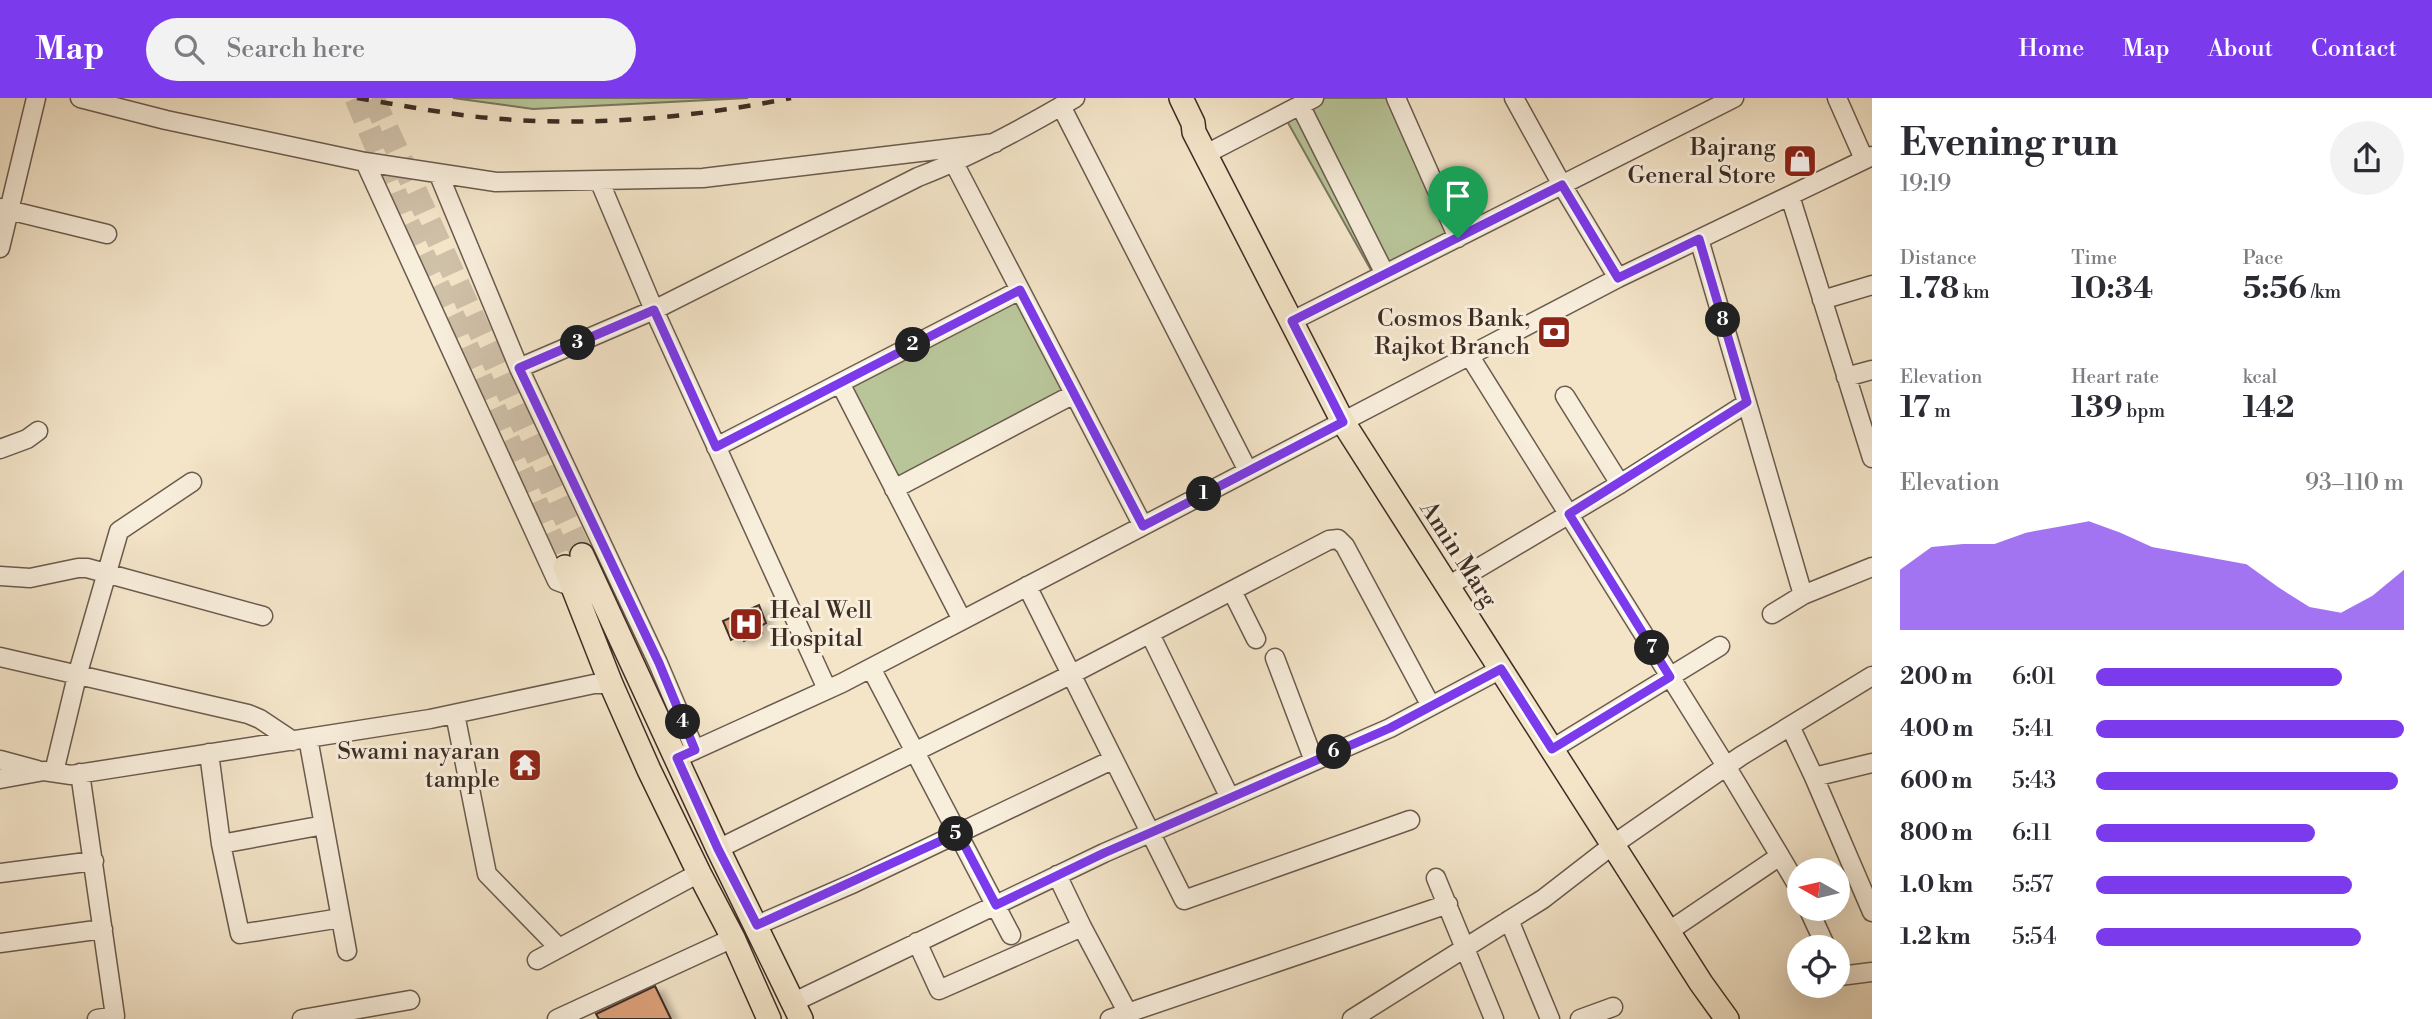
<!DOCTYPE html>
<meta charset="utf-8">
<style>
:root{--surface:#fff;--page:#f2f2f3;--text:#2b2b33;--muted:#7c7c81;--accent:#7c3aed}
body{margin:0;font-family:"Libre Bodoni",serif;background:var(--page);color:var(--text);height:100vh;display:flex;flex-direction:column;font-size:26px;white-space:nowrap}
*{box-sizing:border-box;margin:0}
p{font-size:23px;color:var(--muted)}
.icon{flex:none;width:38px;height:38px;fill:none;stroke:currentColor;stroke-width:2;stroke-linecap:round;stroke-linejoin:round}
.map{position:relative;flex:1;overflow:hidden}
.side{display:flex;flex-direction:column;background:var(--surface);width:560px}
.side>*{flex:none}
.needle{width:46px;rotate:278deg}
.tools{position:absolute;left:1787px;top:760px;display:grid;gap:14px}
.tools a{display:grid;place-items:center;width:63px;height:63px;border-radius:50%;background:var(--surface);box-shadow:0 7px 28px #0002;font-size:35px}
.pin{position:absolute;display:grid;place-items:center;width:60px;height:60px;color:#fff;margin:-72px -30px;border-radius:50% 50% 50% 0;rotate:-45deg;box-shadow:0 0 7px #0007}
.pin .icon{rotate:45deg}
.km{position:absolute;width:35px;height:35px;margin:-18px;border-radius:50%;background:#222;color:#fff;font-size:19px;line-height:35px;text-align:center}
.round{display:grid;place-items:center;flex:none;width:74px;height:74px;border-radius:37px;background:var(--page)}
.overview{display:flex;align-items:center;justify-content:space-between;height:119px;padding:0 28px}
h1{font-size:38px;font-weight:800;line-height:52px}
.figures{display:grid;grid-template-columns:repeat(3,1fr);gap:10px;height:119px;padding:7px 28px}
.figures div{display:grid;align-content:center}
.figures b{font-size:30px;font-weight:800}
.figures small{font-size:19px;font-weight:400}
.figures p{font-size:19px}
.chart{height:196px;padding:14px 28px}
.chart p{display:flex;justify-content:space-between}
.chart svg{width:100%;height:126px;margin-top:7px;fill:var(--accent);opacity:.7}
ul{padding:0 28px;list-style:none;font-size:23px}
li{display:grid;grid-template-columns:112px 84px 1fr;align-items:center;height:52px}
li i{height:18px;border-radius:9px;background:var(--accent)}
header{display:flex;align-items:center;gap:42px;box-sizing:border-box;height:98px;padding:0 35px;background:var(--accent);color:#fff}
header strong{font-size:33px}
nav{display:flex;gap:38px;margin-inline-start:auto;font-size:24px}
.search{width:490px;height:63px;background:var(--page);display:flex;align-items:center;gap:18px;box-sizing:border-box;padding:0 24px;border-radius:38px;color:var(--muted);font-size:26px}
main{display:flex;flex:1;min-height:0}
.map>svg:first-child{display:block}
</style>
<header>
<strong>Map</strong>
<div class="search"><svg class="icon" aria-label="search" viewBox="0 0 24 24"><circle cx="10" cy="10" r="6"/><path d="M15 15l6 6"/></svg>Search here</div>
<nav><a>Home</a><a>Map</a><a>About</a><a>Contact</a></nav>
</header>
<main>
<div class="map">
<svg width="1872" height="921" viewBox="0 0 1872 921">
<defs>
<filter id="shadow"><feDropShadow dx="7" dy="4" stdDeviation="3.5" flood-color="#0004"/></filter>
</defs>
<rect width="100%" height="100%" fill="#f4e5c9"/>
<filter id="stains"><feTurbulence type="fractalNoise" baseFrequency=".00286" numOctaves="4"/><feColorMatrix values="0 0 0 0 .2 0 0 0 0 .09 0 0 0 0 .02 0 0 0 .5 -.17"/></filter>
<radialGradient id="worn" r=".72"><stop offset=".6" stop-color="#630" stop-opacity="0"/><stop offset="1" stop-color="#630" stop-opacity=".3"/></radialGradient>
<path fill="#b8c599" stroke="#7a795f" stroke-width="2" d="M 453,0 L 748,0 L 533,11 Z
M 1314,0 L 1396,0 L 1458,140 L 1376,181 L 1283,16 Z
M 1020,192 L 1074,296 L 894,391 L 840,285 Z"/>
<path fill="#dca079" stroke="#3d2d25" stroke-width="2" filter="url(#shadow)" d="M 759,507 L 766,525 L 759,529 L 762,535 L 744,543 L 741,537 L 731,542 L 723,523 Z
M 655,888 L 671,921 L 599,921 L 596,916 Z"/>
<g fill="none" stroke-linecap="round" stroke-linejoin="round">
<path stroke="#cfc0a8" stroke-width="23" stroke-dasharray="23 11" stroke-linecap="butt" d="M 356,0 L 405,119 L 457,226 L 565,469
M 373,0 L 582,457"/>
<g stroke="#6b5b4e" stroke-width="21">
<path id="minor" d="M 80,0 L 166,22 L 365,64 L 496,84 L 703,80 L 995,45
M 1396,0 L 1458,140
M 1514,0 L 1562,87 L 1618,180
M 1837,0 L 1864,61
M 1300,7 L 1385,176
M 1061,8 L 1248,373
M 1206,56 L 1314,0
M 365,64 L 557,483 L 573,489
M 954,65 L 1143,428
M 439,77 L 519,270 L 658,565 L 695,652
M 599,82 L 654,212 L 827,591
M 1790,98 L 1872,360
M 0,110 L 107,136
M 0,150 L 36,0
M 1822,202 L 1872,187
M 1292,223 L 1734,0
M 1469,257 L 1726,668 L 1780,758 L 1669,833
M 519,270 L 654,212 L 918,79 C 973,58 1024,30 1075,0
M 1846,279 L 1872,272
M 840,285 L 962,522
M 1565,298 L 1620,386
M 1747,305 L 1803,497
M 716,349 L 1020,192
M 0,351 L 27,341 L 38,333
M 894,391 L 1074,296
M 0,478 L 30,480 L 78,470 L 87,470 L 263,518
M 1027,488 L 1184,802 L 1410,722
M 1448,488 L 1620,386 L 1747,305 L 1699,141
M 1232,493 L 1256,541
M 1772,516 L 1803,497 L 1872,469
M 1150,536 L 1230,700
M 0,559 L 248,616 L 260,621 L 293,643
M 1275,560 L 1314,663
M 871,570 L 1011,837
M 455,616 L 487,776 L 559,850
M 1790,628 L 1814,679 L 1872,665
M 308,640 L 347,853
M 1552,651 L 1720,548
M 209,655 L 221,746 L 240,836 L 341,820
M 677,660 L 842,585 L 1618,180 L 1872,58
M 0,662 L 37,672
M 54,674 L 77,578 L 119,433 L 192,384
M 80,675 L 115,918 L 97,921
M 1814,679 L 1872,814
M 0,681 L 44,673 L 71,677 L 430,621 L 594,586 L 611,586
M 221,746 L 324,727
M 718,751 L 1070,577 L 1329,442 L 1338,441 L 1345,448 L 1431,608
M 1780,758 L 1799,790
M 0,775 L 94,763
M 1057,777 L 1082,829 L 1131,921
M 1436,780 L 1494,921
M 1808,810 L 1826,849
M 1509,822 L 1550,921
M 757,827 L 854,785 L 1112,662
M 917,844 L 939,892 L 1082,829
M 0,845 L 103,831
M 537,862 L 699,775
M 1838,872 L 1840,878 L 1872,874
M 794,904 L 1104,755 L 1390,630 L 1501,571
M 302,921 L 410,902
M 557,921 L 733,840
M 1110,921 L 1448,806
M 1352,921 L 1543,801 L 1614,746 L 1741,658 L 1872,578
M 1580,921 L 1613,909"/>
</g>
<g stroke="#3d2d25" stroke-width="26">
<path id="major" d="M 1181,0 L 1193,25 L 1194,34 L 1343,324 L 1701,885 L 1727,921
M 582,457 L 718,751 L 801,921
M 565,469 L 611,586 L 649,672 L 699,775 L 733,840 L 769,921"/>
</g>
<use href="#minor" stroke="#f8eedc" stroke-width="18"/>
<use href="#major" stroke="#f4e5c9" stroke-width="23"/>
<path stroke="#3d2d25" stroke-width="4.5" stroke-dasharray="12 12" stroke-linecap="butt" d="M 357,0 C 401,7 445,16 489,20 C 590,29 692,20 791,0"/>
</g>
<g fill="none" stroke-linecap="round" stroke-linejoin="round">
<g stroke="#fff" stroke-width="14">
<path id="route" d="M 1562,87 L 1618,180 L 1699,141 L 1747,304 L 1569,416 L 1670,579 L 1552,651 L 1501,571 L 1390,630 L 1104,755 L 996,807 L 958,735 L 757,827 L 718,751 L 677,660 L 695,652 L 659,565 L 519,270 L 654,212 L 716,349 L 1020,192 L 1143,428 L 1343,324 L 1292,223 Z"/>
</g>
<use href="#route" stroke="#7c3aed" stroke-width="9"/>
</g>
<defs>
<g id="shop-square" transform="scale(1.75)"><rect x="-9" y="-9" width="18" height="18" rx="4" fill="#8f2418" stroke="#f8eedc"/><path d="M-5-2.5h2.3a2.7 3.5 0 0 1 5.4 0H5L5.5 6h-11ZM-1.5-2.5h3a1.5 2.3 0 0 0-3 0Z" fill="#fff"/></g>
<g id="bank-square" transform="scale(1.75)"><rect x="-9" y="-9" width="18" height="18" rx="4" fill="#8f2418" stroke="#f8eedc"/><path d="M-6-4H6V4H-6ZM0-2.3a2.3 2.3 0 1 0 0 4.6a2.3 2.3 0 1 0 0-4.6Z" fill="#fff"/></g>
<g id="hospital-square" transform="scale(1.75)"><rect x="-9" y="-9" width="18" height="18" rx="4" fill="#8f2418" stroke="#f8eedc"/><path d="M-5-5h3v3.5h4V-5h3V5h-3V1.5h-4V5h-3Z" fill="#fff"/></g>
<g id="temple-square" transform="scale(1.75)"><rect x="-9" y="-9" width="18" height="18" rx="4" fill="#8f2418" stroke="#f8eedc"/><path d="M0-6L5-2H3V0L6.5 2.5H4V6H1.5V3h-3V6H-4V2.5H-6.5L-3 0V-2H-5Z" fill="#fff"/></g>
</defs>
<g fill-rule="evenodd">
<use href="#shop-square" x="1800" y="63"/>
<use href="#bank-square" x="1554" y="234"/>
<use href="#hospital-square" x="746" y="526"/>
<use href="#temple-square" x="525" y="667"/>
</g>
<g text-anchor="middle" stroke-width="6" stroke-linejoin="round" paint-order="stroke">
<g font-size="24" fill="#3d2d25" stroke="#f8eedc" text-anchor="end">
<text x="1776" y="57">Bajrang<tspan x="1776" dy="28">General Store</tspan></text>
<text x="1530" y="228">Cosmos Bank,<tspan x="1530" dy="28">Rajkot Branch</tspan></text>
<text x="770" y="520" text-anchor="start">Heal Well<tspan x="770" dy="28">Hospital</tspan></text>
<text x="500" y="661">Swami nayaran<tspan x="500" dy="28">tample</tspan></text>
</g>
<g font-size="24" fill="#3d2d25" stroke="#f8eedc">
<text transform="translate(1459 456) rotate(57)" y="8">Amin Marg</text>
</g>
</g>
<rect width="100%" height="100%" filter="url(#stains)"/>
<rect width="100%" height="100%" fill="url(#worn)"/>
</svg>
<div class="tools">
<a><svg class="needle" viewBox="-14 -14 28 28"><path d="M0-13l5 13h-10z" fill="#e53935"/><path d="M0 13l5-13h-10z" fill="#7c7c81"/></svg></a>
<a><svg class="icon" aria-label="locate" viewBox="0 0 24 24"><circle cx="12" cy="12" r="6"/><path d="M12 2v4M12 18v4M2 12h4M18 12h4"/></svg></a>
</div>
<div class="pin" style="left:1458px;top:140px;background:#1e9e55"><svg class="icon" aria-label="arrive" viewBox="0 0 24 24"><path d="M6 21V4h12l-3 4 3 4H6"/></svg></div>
<b class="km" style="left:1204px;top:396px">1</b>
<b class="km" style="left:913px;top:247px">2</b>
<b class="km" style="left:578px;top:245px">3</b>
<b class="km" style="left:683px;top:624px">4</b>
<b class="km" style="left:956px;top:736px">5</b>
<b class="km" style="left:1334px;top:654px">6</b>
<b class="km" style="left:1652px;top:550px">7</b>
<b class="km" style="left:1723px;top:222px">8</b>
</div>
<section class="side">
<div class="overview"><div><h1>Evening run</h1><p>19:19</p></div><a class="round"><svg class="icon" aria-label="share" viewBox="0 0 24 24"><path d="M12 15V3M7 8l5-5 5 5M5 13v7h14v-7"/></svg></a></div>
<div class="figures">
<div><p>Distance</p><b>1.78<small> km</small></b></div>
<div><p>Time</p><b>10:34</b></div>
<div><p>Pace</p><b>5:56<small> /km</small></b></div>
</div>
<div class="figures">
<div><p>Elevation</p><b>17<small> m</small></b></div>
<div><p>Heart rate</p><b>139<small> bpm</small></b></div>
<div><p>kcal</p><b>142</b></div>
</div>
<div class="chart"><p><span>Elevation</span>93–110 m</p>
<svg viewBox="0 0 160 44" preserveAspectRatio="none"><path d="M0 44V23L10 15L20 14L30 14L40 10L50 8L60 6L70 10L80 15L90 17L100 19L110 21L120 29L130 36L140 38L150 32L160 23V44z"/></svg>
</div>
<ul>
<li><b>200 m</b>6:01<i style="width:80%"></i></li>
<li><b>400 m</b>5:41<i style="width:100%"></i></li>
<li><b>600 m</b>5:43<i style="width:98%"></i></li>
<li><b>800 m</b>6:11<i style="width:71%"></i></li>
<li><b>1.0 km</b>5:57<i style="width:83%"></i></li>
<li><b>1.2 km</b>5:54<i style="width:86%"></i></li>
</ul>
</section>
</main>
